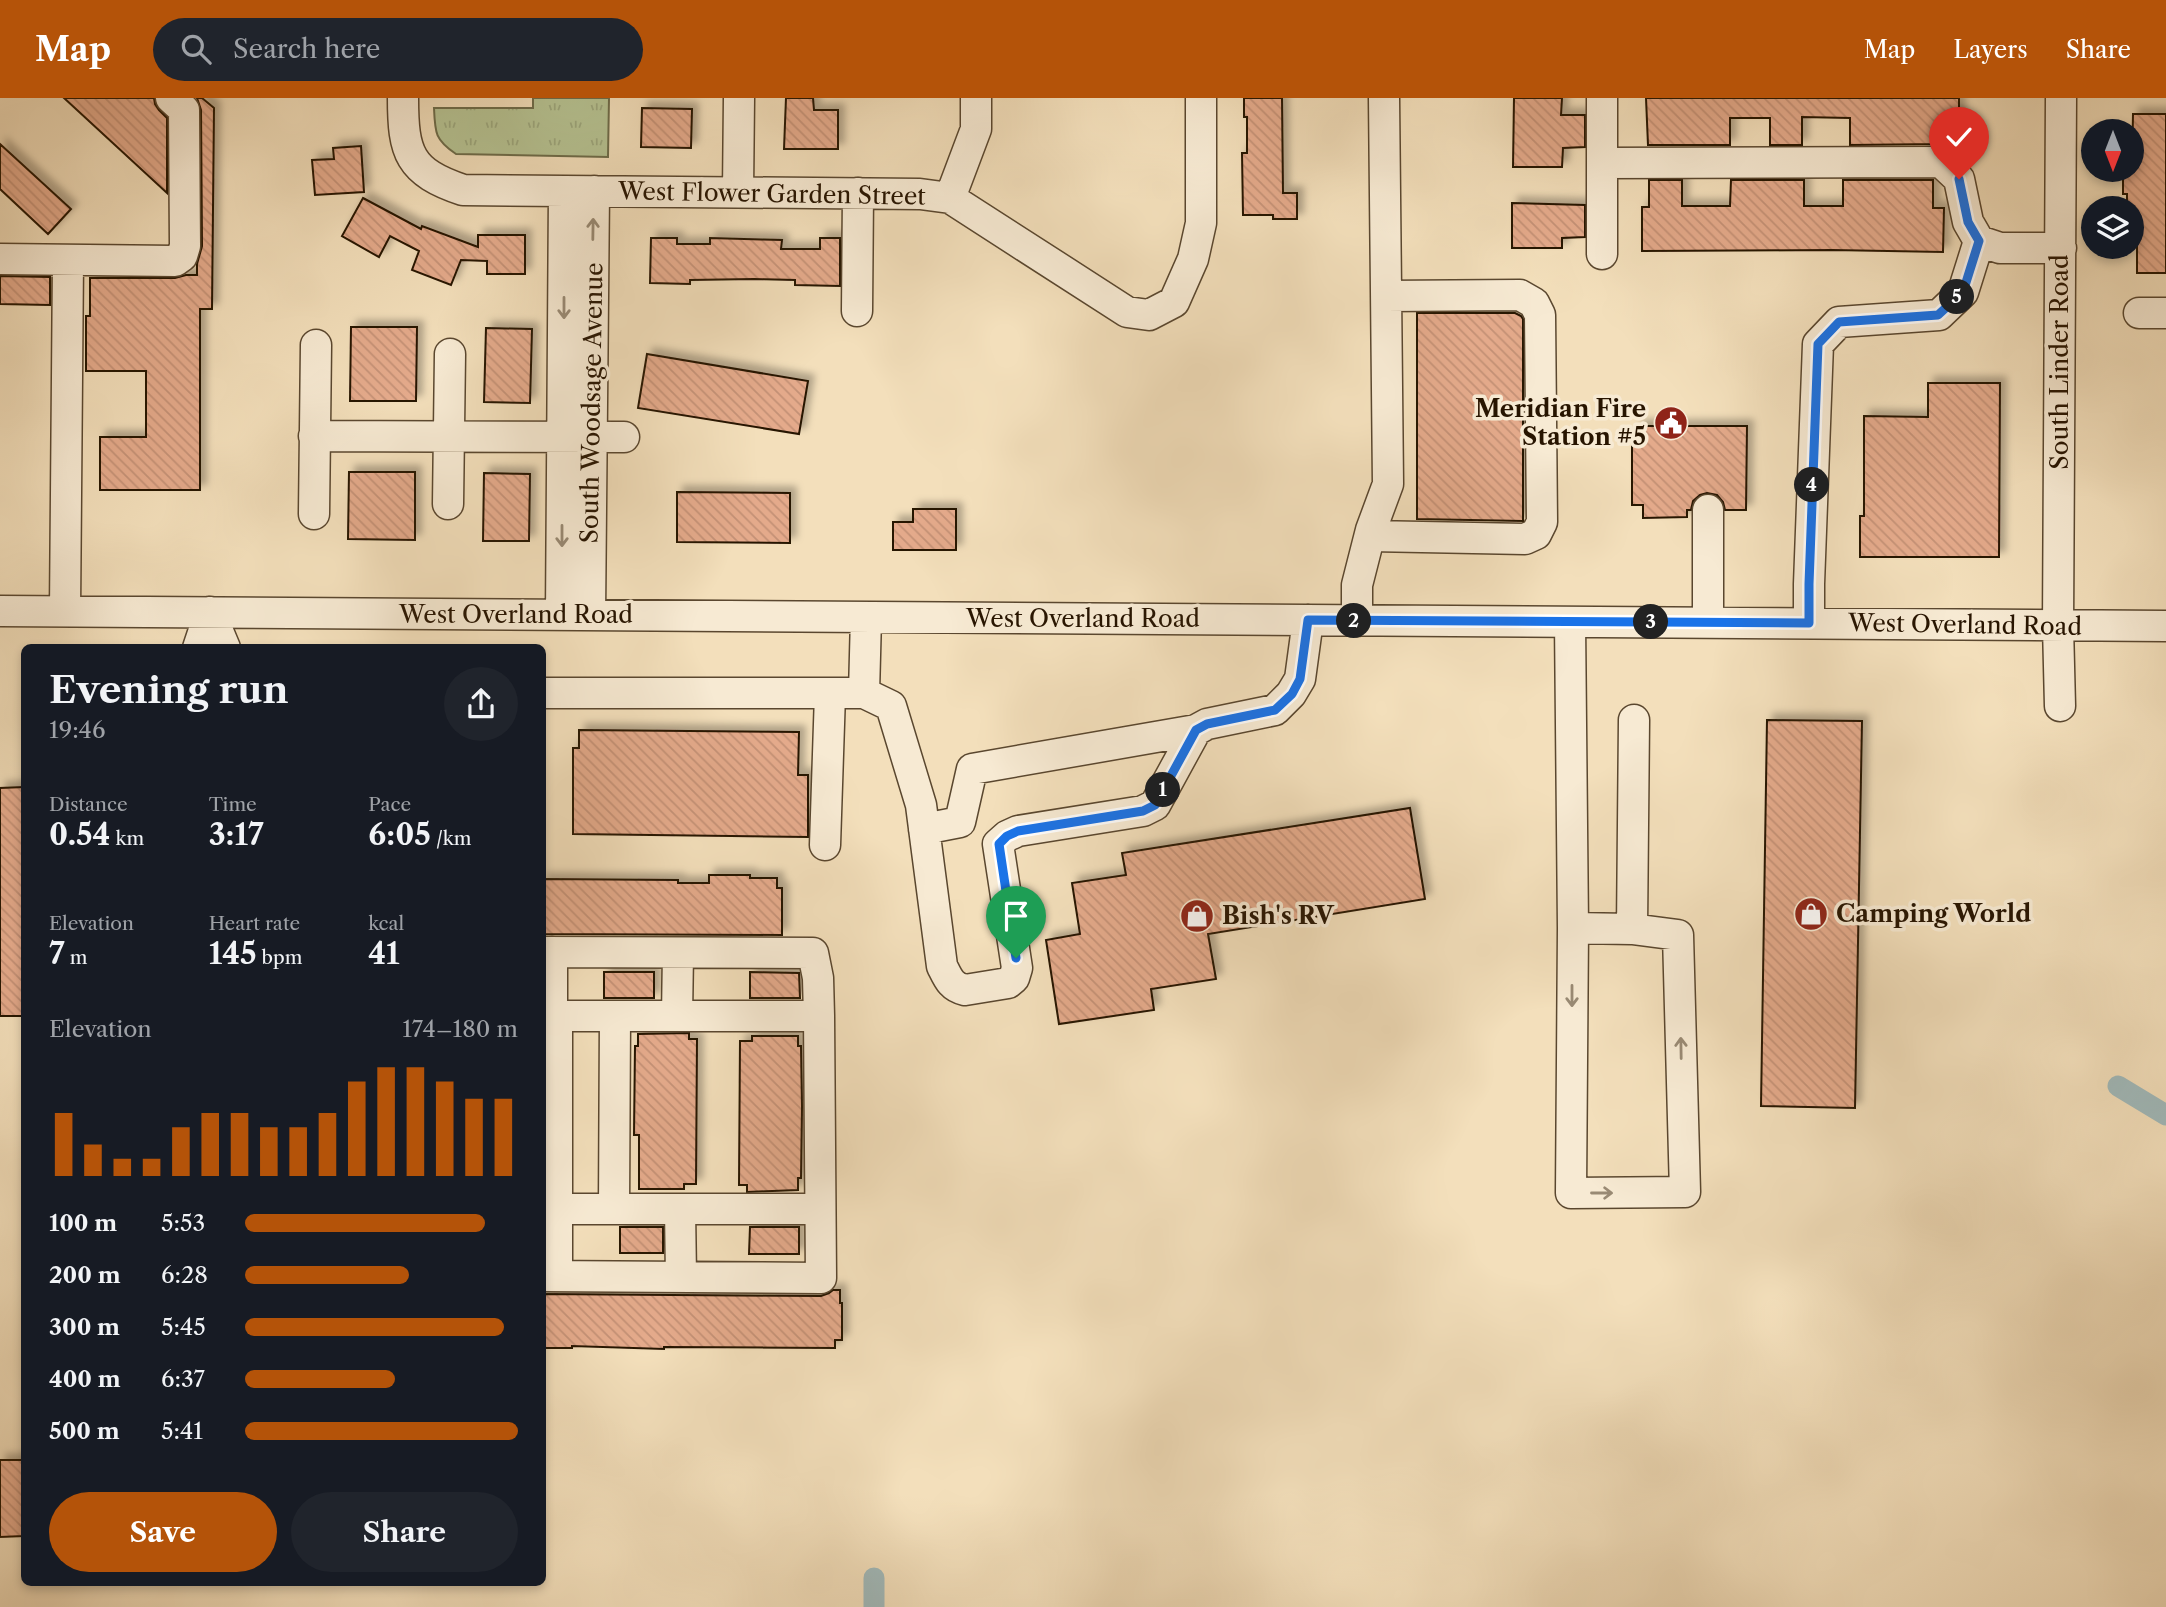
<!DOCTYPE html>
<meta charset="utf-8">
<style>
:root{--surface:#171b24;--page:#20242c;--text:#f1f3f6;--muted:#9ea1a6;--accent:#b45309}
body{margin:0;font-family:"Libre Caslon Text",serif;background:var(--page);color:var(--text);height:100vh;display:flex;flex-direction:column;font-size:26px;white-space:nowrap}
*{box-sizing:border-box;margin:0}
p{font-size:23px;color:var(--muted)}
.icon{flex:none;width:38px;height:38px;fill:none;stroke:currentColor;stroke-width:2;stroke-linecap:round;stroke-linejoin:round}
.map{position:relative;flex:1;overflow:hidden}
.side{position:absolute;left:21px;top:546px;width:525px;height:942px;display:flex;flex-direction:column;background:var(--surface);border-radius:10px;box-shadow:0 4px 10px #0003}
.side>*{flex:none}
.needle{width:46px;rotate:180deg}
.controls{position:absolute;left:2081px;top:21px;display:grid;gap:14px}
.controls a{display:grid;place-items:center;width:63px;height:63px;border-radius:50%;background:var(--surface);box-shadow:0 4px 10px #0003;font-size:35px}
.pin{position:absolute;display:grid;place-items:center;width:60px;height:60px;color:#fff;margin:-72px -30px;border-radius:50% 50% 50% 0;rotate:-45deg;box-shadow:0 0 7px #0007}
.pin .icon{rotate:45deg}
.km{position:absolute;width:35px;height:35px;margin:-18px;border-radius:50%;background:#222;color:#fff;font-size:19px;line-height:35px;text-align:center}
.round{display:grid;place-items:center;flex:none;width:74px;height:74px;border-radius:37px;background:var(--page)}
.summary{display:flex;align-items:center;justify-content:space-between;height:119px;padding:0 28px}
h1{font-size:38px;font-weight:700;line-height:52px}
.figures{display:grid;grid-template-columns:repeat(3,1fr);gap:10px;height:119px;padding:7px 28px}
.figures div{display:grid;align-content:center}
.figures b{font-size:30px;font-weight:700}
.figures small{font-size:19px;font-weight:400}
.figures p{font-size:19px}
.chart{height:196px;padding:14px 28px}
.chart p{display:flex;justify-content:space-between}
.chart svg{width:100%;height:126px;margin-top:7px;stroke:var(--accent);stroke-width:6}
.action{display:flex;gap:14px;margin-top:auto;padding:14px 28px}
.action a{flex:1;height:80px;border-radius:42px;background:var(--accent);color:#fff;font-size:28px;font-weight:700;line-height:80px;text-align:center}
.action a+a{background:var(--page);color:var(--text)}
ul{padding:0 28px;list-style:none;font-size:23px}
li{display:grid;grid-template-columns:112px 84px 1fr;align-items:center;height:52px}
li i{height:18px;border-radius:9px;background:var(--accent)}
header{display:flex;align-items:center;gap:42px;box-sizing:border-box;height:98px;padding:0 35px;background:var(--accent);color:#fff}
header strong{font-size:33px}
nav{display:flex;gap:38px;margin-inline-start:auto;font-size:24px}
.search{width:490px;height:63px;background:var(--page);display:flex;align-items:center;gap:18px;box-sizing:border-box;padding:0 24px;border-radius:38px;color:var(--muted);font-size:26px}
.map>svg:first-child{display:block}
</style>
<header>
<strong>Map</strong>
<div class="search"><svg class="icon" aria-label="search" viewBox="0 0 24 24"><circle cx="10" cy="10" r="6"/><path d="M15 15l6 6"/></svg>Search here</div>
<nav><a>Map</a><a>Layers</a><a>Share</a></nav>
</header>
<div class="map">
<svg width="2166" height="1509" viewBox="0 0 2166 1509">
<defs>
<pattern id="park-tufts" width="24" height="20" patternUnits="userSpaceOnUse" patternTransform="scale(1.75)"><rect width="24" height="20" fill="#b6c393"/><path d="M3 7l-1-3M5 7V3M7 7l1-3M15 17l-1-3M17 17v-4M19 17l1-3" fill="none" stroke="#9ca77d"/></pattern>
<pattern id="building-back-hatch" width="6" height="6" patternUnits="userSpaceOnUse" patternTransform="scale(1.75)"><rect width="6" height="6" fill="#e4aa8b"/><path d="M-1 5l2 2M0 0l6 6M5-1l2 2" fill="none" stroke="#c49176"/></pattern>
<filter id="shadow"><feDropShadow dx="6" dy="-6" stdDeviation="3.5" flood-color="#0004"/></filter>
</defs>
<rect width="100%" height="100%" fill="#f3dfbb"/>
<filter id="stains"><feTurbulence type="fractalNoise" baseFrequency=".00286" numOctaves="4"/><feColorMatrix values="0 0 0 0 .2 0 0 0 0 .09 0 0 0 0 .02 0 0 0 .5 -.17"/></filter>
<radialGradient id="worn" r=".72"><stop offset=".6" stop-color="#630" stop-opacity="0"/><stop offset="1" stop-color="#630" stop-opacity=".3"/></radialGradient>
<path fill="url(#park-tufts)" stroke="#6e6c4a" stroke-width="2" d="M 533,0 L 609,0 L 608,59 L 456,56 C 435,42 435,35 434,10 L 533,10 Z"/>
<g fill="none" stroke-linecap="round" stroke-linejoin="round">
<path stroke="#a1babb" stroke-width="21" d="M 2118,988 L 2166,1017
M 874,1509 L 874,1480"/>
</g>
<path fill="url(#building-back-hatch)" stroke="#271400" stroke-width="2" filter="url(#shadow)" d="M 64,0 L 154,0 L 155,6 L 159,12 L 167,20 L 167,95 Z
M 197,0 L 202,0 L 214,10 L 212,211 L 200,211 L 200,392 L 100,392 L 100,339 L 146,339 L 146,273 L 86,273 L 86,218 L 90,218 L 90,180 L 175,180 L 186,177 L 197,177 L 197,166 L 202,148 L 201,12 Z
M 786,0 L 813,0 L 814,12 L 838,12 L 838,51 L 784,51 Z
M 1244,0 L 1282,0 L 1283,95 L 1297,95 L 1297,121 L 1273,121 L 1273,117 L 1243,117 L 1242,55 L 1247,55 L 1247,19 L 1244,19 Z
M 1514,0 L 1562,0 L 1561,17 L 1585,17 L 1585,49 L 1563,50 L 1562,69 L 1513,69 Z
M 1646,0 L 1959,0 L 1959,20 L 1939,20 L 1939,46 L 1850,47 L 1850,20 L 1802,19 L 1802,47 L 1770,47 L 1770,20 L 1730,20 L 1730,47 L 1648,47 Z
M 642,10 L 692,11 L 691,50 L 641,49 Z
M 2133,16 L 2166,16 L 2166,175 L 2137,175 L 2137,132 L 2132,132 L 2132,110 L 2127,110 L 2127,96 L 2123,96 L 2123,72 L 2132,72 Z
M 0,46 L 71,111 L 48,136 L 0,91 Z
M 361,48 L 364,94 L 315,97 L 312,62 L 334,61 L 333,50 Z
M 1649,82 L 1682,82 L 1682,108 L 1730,108 L 1731,82 L 1804,82 L 1804,108 L 1843,108 L 1843,82 L 1933,82 L 1933,110 L 1944,110 L 1943,154 L 1832,152 L 1642,153 L 1642,109 L 1649,109 Z
M 363,100 L 421,131 L 422,128 L 478,149 L 478,137 L 525,137 L 525,176 L 487,176 L 487,163 L 461,162 L 451,187 L 412,172 L 419,153 L 390,138 L 379,159 L 342,138 Z
M 1512,105 L 1585,107 L 1585,139 L 1562,140 L 1562,150 L 1512,150 Z
M 651,140 L 677,140 L 677,146 L 710,146 L 710,140 L 782,142 L 781,151 L 820,151 L 820,140 L 840,140 L 840,188 L 795,187 L 795,182 L 754,181 L 690,182 L 690,186 L 650,185 Z
M 0,178 L 50,179 L 50,207 L 0,206 Z
M 1417,215 L 1515,215 L 1521,218 L 1523,221 L 1523,423 L 1417,421 Z
M 351,229 L 417,229 L 416,303 L 350,303 Z
M 486,230 L 532,231 L 530,305 L 484,304 Z
M 647,256 L 808,283 L 799,336 L 638,310 Z
M 1928,285 L 2000,285 L 1999,459 L 1860,459 L 1860,418 L 1864,418 L 1864,318 L 1928,319 Z
M 1637,328 L 1747,328 L 1746,412 L 1725,412 L 1723,404 L 1717,397 L 1707,395 L 1700,397 L 1693,403 L 1691,412 L 1687,412 L 1687,419 L 1643,420 L 1643,407 L 1632,407 L 1632,342 L 1637,342 Z
M 349,374 L 415,374 L 415,442 L 348,441 Z
M 484,375 L 530,376 L 529,443 L 483,443 Z
M 677,394 L 790,395 L 790,445 L 677,444 Z
M 913,411 L 956,411 L 956,452 L 893,452 L 893,424 L 913,424 Z
M 1767,622 L 1862,623 L 1855,1010 L 1761,1008 Z
M 579,632 L 799,634 L 798,677 L 808,677 L 808,739 L 573,736 L 573,650 L 579,650 Z
M 24,689 L 24,918 L 0,918 L 0,690 Z
M 1410,710 L 1425,801 L 1208,836 L 1216,881 L 1151,891 L 1154,912 L 1059,926 L 1046,842 L 1080,836 L 1072,785 L 1126,777 L 1122,755 Z
M 709,777 L 750,777 L 750,780 L 777,780 L 777,790 L 782,790 L 782,837 L 542,836 L 542,781 L 678,782 L 678,785 L 709,785 Z
M 604,874 L 654,874 L 654,900 L 604,900 Z
M 750,874 L 799,875 L 800,900 L 750,900 Z
M 689,935 L 689,941 L 697,941 L 696,1086 L 684,1086 L 684,1091 L 639,1091 L 639,1037 L 634,1037 L 635,948 L 638,948 L 638,936 Z
M 752,938 L 798,938 L 798,948 L 801,948 L 802,1009 L 801,1080 L 798,1080 L 798,1092 L 747,1094 L 747,1087 L 739,1087 L 740,943 L 752,943 Z
M 620,1129 L 663,1129 L 663,1155 L 620,1155 Z
M 750,1129 L 799,1129 L 799,1156 L 749,1156 Z
M 833,1192 L 840,1192 L 840,1205 L 842,1205 L 842,1242 L 835,1242 L 835,1250 L 664,1249 L 664,1251 L 572,1248 L 572,1250 L 542,1250 L 542,1196 L 821,1198 L 829,1195 Z
M 0,1362 L 24,1362 L 24,1438 L 0,1439 Z"/>
<g fill="none" stroke-linecap="round" stroke-linejoin="round">
<g stroke="#5a472f" stroke-width="33">
<path id="minor" d="M 403,0 C 403,55 409,74 463,92 L 920,96 L 950,100 L 1127,214 L 1149,217 L 1174,204 L 1193,161 L 1201,125 L 1201,0
M 1602,0 L 1602,156
M 1602,65 L 1941,64 L 1959,81 L 1968,124 L 1979,143 L 2000,150 L 2061,150
M 738,93 L 739,0
M 950,100 L 976,31 L 976,0
M 0,161 L 175,163 L 182,158 L 185,148 L 184,12 L 171,0
M 857,213 L 858,95
M 2139,215 L 2166,215
M 314,338 L 624,339
M 448,406 L 450,256
M 1708,412 L 1708,524
M 314,416 L 316,247
M 1370,438 L 1525,441 L 1536,436 L 1542,424 L 1540,217 L 1534,205 L 1520,197 L 1386,198
M 0,513 L 2166,528
M 65,513 L 68,162
M 210,514 L 225,550
M 561,517 L 564,93
M 590,517 L 594,93
M 1357,523 L 1357,487 L 1371,432 L 1388,386 L 1384,0
M 1570,524 L 1573,830 L 1571,1095 L 1685,1094 L 1678,837 L 1632,831 L 1573,830
M 1809,525 L 1809,486 L 1818,246 L 1839,224 L 1939,217 L 1963,194 L 1979,143
M 198,550 L 210,514
M 544,595 L 864,595 L 891,608 L 921,707 L 942,868 C 948,880 951,889 965,892 L 1008,885 L 1014,880 L 1017,870 L 998,746 L 1007,738 L 1018,733 L 1143,713 L 1155,707 L 1196,632 L 1207,626 L 1275,612 L 1291,596 L 1300,581 L 1308,522
M 864,595 L 866,519
M 2060,608 L 2058,528 L 2061,0
M 924,731 L 960,724 L 972,671 L 1196,632
M 825,747 L 830,596
M 1632,831 L 1634,622
M 542,854 L 813,855 L 818,880 L 819,918 L 821,1180 L 542,1178
M 552,854 L 552,906 L 557,926 L 557,1178
M 542,918 L 819,918
M 677,918 L 678,855
M 542,1111 L 820,1111
M 614,1111 L 615,918
M 680,1111 L 681,1179"/>
</g>
<use href="#minor" stroke="#f7ead3" stroke-width="30"/>
</g>
<defs><path id="oneway-shaft" d="M-6 0H5M1.5-3L5.5 0L1.5 3" fill="none" stroke-width="1.6" stroke-linecap="round" stroke-linejoin="round" transform="scale(1.75)"/></defs>
<g stroke="#998a74">
<use href="#oneway-shaft" transform="translate(593 131) rotate(-89)"/>
<use href="#oneway-shaft" transform="translate(564 210) rotate(90)"/>
<use href="#oneway-shaft" transform="translate(562 438) rotate(90)"/>
<use href="#oneway-shaft" transform="translate(1572 898) rotate(90)"/>
<use href="#oneway-shaft" transform="translate(1681 950) rotate(-91)"/>
<use href="#oneway-shaft" transform="translate(1602 1095)"/>
</g>
<g fill="none" stroke-linecap="round" stroke-linejoin="round">
<g stroke="#fff" stroke-width="14">
<path id="route" d="M 1016,860 L 999,746 L 1007,738 L 1018,733 L 1143,713 L 1155,707 L 1196,632 L 1207,626 L 1275,612 L 1292,596 L 1300,581 L 1308,522 L 1809,525 L 1809,486 L 1818,246 L 1839,224 L 1938,217 L 1963,194 L 1979,143 L 1968,124 L 1959,81"/>
</g>
<use href="#route" stroke="#1a73e8" stroke-width="9"/>
</g>
<defs>
<g id="civic-disc" transform="scale(1.75)"><circle r="9.5" fill="#8f2418" stroke="#f7ead3"/><path d="M-.6-6.5H3V-4.5H.6V-3L4-1V1h2V6H-6V1h2V-1L-.6-3ZM-1.2 2.5V6h2.4V2.5Z" fill="#fff"/></g>
<g id="shop-disc" transform="scale(1.75)"><circle r="9.5" fill="#8f2418" stroke="#f7ead3"/><path d="M-5-2.5h2.3a2.7 3.5 0 0 1 5.4 0H5L5.5 6h-11ZM-1.5-2.5h3a1.5 2.3 0 0 0-3 0Z" fill="#fff"/></g>
</defs>
<g fill-rule="evenodd">
<use href="#civic-disc" x="1671" y="325"/>
<use href="#shop-disc" x="1811" y="816"/>
<use href="#shop-disc" x="1197" y="818"/>
</g>
<g text-anchor="middle" stroke-width="7" stroke-linejoin="round" paint-order="stroke">
<g font-size="24" fill="#271400" stroke="#f7ead3">
<text transform="translate(772 96) rotate(1)" y="8">West Flower Garden Street</text>
<text transform="translate(2060 264) rotate(-90)" y="8">South Linder Road</text>
<text transform="translate(592 305) rotate(-89)" y="8">South Woodsage Avenue</text>
<text x="516" y="525">West Overland Road</text>
<text x="1083" y="529">West Overland Road</text>
<text transform="translate(1965 527) rotate(1)" y="8">West Overland Road</text>
</g>
<g font-size="24" font-weight="bold" fill="#271400" stroke="#f7ead3" text-anchor="start">
<text x="1646" y="319" text-anchor="end">Meridian Fire<tspan x="1646" dy="28">Station #5</tspan></text>
<text x="1836" y="824">Camping World</text>
<text x="1222" y="826">Bish's RV</text>
</g>
</g>
<rect width="100%" height="100%" filter="url(#stains)"/>
<rect width="100%" height="100%" fill="url(#worn)"/>
</svg>
<div class="controls">
<a><svg class="needle" viewBox="-14 -14 28 28"><path d="M0-13l5 13h-10z" fill="#e53935"/><path d="M0 13l5-13h-10z" fill="#9ea1a6"/></svg></a>
<a><svg class="icon" aria-label="layers" viewBox="0 0 24 24"><path d="M12 4l9 5-9 5-9-5zM3 14l9 5 9-5"/></svg></a>
</div>
<div class="pin" style="left:1016px;top:860px;background:#1e9e55"><svg class="icon" aria-label="arrive" viewBox="0 0 24 24"><path d="M6 21V4h12l-3 4 3 4H6"/></svg></div>
<div class="pin" style="left:1959px;top:81px;background:#d93025"><svg class="icon" aria-label="check" viewBox="0 0 24 24"><path d="M5 12l5 5 9-10"/></svg></div>
<b class="km" style="left:1163px;top:692px">1</b>
<b class="km" style="left:1354px;top:523px">2</b>
<b class="km" style="left:1651px;top:524px">3</b>
<b class="km" style="left:1812px;top:387px">4</b>
<b class="km" style="left:1957px;top:199px">5</b>
<section class="side">
<div class="summary"><div><h1>Evening run</h1><p>19:46</p></div><a class="round"><svg class="icon" aria-label="share" viewBox="0 0 24 24"><path d="M12 15V3M7 8l5-5 5 5M5 13v7h14v-7"/></svg></a></div>
<div class="figures">
<div><p>Distance</p><b>0.54<small> km</small></b></div>
<div><p>Time</p><b>3:17</b></div>
<div><p>Pace</p><b>6:05<small> /km</small></b></div>
</div>
<div class="figures">
<div><p>Elevation</p><b>7<small> m</small></b></div>
<div><p>Heart rate</p><b>145<small> bpm</small></b></div>
<div><p>kcal</p><b>41</b></div>
</div>
<div class="chart"><p><span>Elevation</span>174–180 m</p>
<svg viewBox="0 0 160 44" preserveAspectRatio="none"><path d="M5 44V22M15 44V33M25 44V38M35 44V38M45 44V27M55 44V22M65 44V22M75 44V27M85 44V27M95 44V22M105 44V11M115 44V6M125 44V6M135 44V11M145 44V17M155 44V17"/></svg>
</div>
<ul>
<li><b>100 m</b>5:53<i style="width:88%"></i></li>
<li><b>200 m</b>6:28<i style="width:60%"></i></li>
<li><b>300 m</b>5:45<i style="width:95%"></i></li>
<li><b>400 m</b>6:37<i style="width:55%"></i></li>
<li><b>500 m</b>5:41<i style="width:100%"></i></li>
</ul>
<div class="action"><a>Save</a><a>Share</a></div>
</section>
</div>
